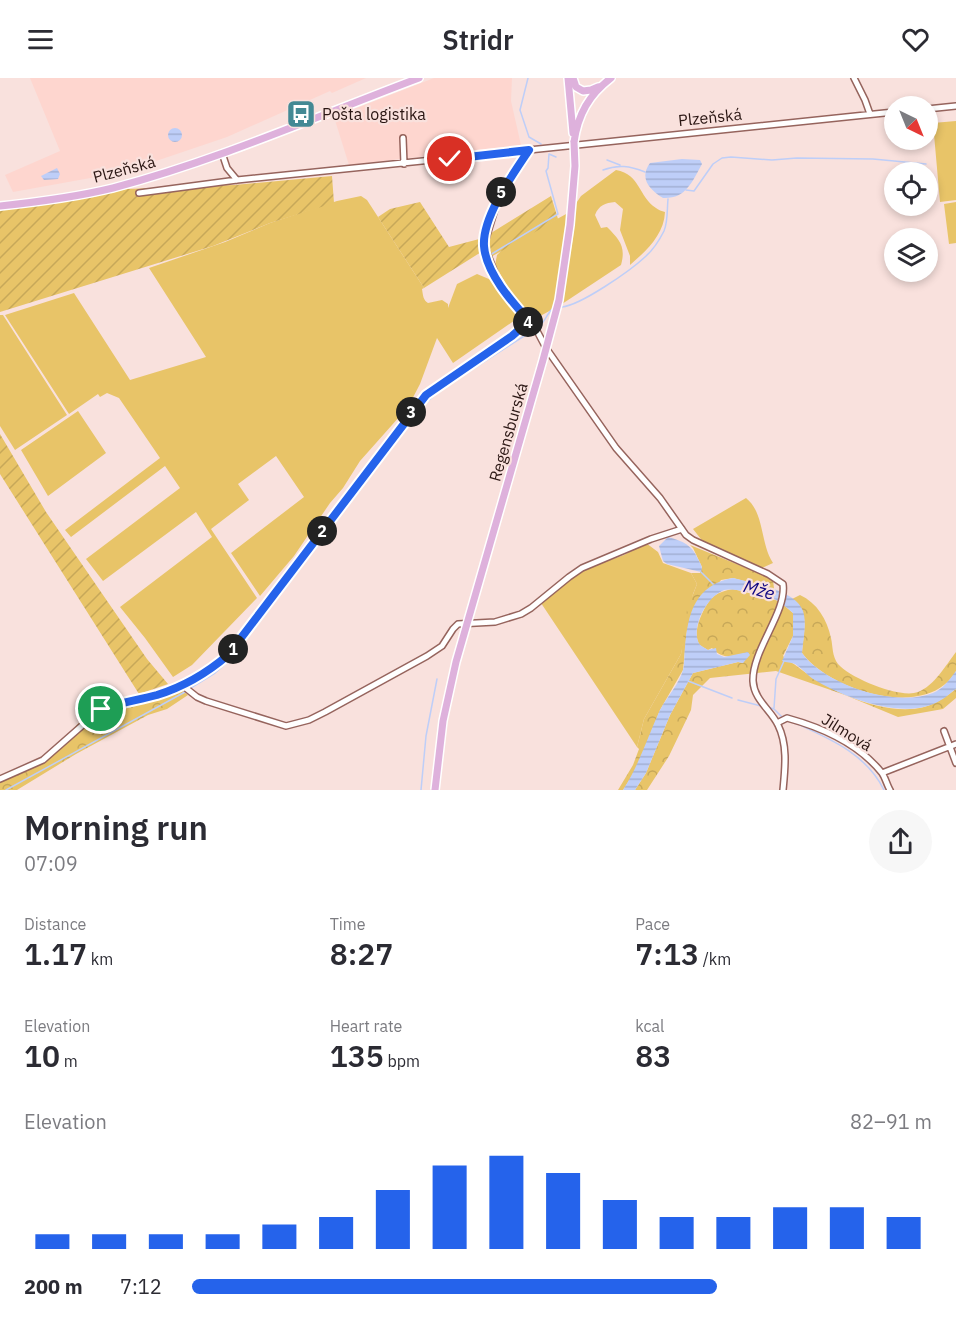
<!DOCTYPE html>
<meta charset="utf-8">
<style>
:root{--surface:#fff;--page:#f7f7f7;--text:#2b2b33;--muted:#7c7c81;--accent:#2563eb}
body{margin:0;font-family:"IBM Plex Sans",sans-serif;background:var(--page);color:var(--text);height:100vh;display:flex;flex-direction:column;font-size:22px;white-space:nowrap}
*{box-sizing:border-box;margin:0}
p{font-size:20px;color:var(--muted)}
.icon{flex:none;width:33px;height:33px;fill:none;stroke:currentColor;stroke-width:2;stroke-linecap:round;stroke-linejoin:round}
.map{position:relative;height:712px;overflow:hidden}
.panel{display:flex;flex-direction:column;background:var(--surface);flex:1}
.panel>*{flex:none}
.needle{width:39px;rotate:137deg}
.tools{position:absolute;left:884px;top:18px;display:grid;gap:12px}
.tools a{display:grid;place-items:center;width:54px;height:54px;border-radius:50%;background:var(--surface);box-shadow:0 3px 9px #0003;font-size:30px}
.pin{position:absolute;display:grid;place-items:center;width:51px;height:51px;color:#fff;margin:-26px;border:3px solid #fff;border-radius:50%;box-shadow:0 2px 6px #0007}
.km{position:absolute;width:30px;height:30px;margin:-15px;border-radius:50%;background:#222;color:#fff;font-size:16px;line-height:30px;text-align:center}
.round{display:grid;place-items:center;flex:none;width:63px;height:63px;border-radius:32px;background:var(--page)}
.summary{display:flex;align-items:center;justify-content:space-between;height:102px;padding:0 24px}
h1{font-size:33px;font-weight:600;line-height:45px}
.metrics{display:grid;grid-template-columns:repeat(3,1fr);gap:9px;height:102px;padding:6px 24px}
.metrics div{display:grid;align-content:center}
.metrics b{font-size:30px;font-weight:600}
.metrics small{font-size:16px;font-weight:400}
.metrics p{font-size:16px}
.chart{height:168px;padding:12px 24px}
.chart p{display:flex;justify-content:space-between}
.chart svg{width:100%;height:108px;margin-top:6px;stroke:var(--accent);stroke-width:6}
ul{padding:0 24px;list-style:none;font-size:20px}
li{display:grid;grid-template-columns:96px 72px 1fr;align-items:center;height:45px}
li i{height:15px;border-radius:8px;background:var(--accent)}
header{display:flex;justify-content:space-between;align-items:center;height:78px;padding:0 24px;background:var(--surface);font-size:27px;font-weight:600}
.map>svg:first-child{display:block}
</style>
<header><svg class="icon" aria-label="menu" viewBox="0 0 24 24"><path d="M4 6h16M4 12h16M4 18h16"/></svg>Stridr<svg class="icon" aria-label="heart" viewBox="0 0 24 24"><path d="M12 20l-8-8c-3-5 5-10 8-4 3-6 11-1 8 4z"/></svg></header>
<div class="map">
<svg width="956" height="712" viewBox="0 0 956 712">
<defs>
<pattern id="forest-crowns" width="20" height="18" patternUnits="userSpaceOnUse" patternTransform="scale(1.5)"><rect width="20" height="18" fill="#e8c468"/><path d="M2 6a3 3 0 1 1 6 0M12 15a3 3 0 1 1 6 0" fill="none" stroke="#c7a859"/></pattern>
<pattern id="garden-furrows" width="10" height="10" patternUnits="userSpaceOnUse" patternTransform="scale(1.5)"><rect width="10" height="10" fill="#e8c468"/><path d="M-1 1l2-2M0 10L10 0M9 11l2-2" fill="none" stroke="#c7a859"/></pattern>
<pattern id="water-rules" width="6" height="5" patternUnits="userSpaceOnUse" patternTransform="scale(1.5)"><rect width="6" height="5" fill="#becef8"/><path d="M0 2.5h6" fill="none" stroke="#a3b0d4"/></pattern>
</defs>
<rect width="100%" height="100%" fill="#f9e1dd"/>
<path fill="#fed6cf" d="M 30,0 L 366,0 L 332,15 L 330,13 L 227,59 L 159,82 L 118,95 L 13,114 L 5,97 L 60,73 Z
M 434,0 L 512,0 L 511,23 L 521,67 L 349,87 L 334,39 Z"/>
<path fill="#e8c468" d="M 956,43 L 956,122 L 940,124 L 933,45 Z
M 616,92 C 641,97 638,118 656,130 C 658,132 662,133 665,134 C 664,157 646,173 630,187 L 630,178 L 620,152 L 623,131 L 615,124 C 605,125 599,127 595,137 L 601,150 L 607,149 C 620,162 626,169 621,187 L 562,226 L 573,159 L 575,127 L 581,118 Z
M 361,118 L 367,122 L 424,210 L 422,211 C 423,217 423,222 428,225 L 442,222 L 448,226 L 448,230 L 457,206 L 477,196 L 496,204 L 521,238 L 453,285 L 437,260 L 420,306 L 408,329 L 360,383 L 343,410 L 330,425 L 294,478 L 260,518 L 231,475 L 304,419 L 276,378 L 238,406 L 249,422 L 211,451 L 257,520 L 192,587 L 173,599 L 145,560 L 120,529 L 212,459 L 196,434 L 103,503 L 86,481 L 180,410 L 165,388 L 71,459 L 65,452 L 160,380 L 119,320 L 107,315 L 100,319 L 98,316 L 69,336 L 5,237 L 74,215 L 130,302 L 206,279 L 149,190 L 225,164 L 270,145 L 337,123 Z
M 956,124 L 956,165 L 949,166 L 944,126 Z
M 568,135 L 563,177 L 553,231 L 533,242 L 514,220 L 495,187 L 497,177 L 504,170 Z
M 0,237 L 3,237 L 67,337 L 15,372 L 0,348 Z
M 78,333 L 106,375 L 48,418 L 21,372 Z
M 746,420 C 765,435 760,466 773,485 L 762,490 L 704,465 L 693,451 Z
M 646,465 L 658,474 L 663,485 L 691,495 L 697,506 L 693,516 L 681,576 L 644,641 L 637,669 L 541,525 L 583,492 L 624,477 Z"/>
<path fill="url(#forest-crowns)" d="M 690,467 L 773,501 L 774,511 L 733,500 L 721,502 L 687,552 L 683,592 L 660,632 L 637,690 L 623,712 L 618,712 L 633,687 L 639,671 L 637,669 L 644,641 L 681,576 L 687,532 L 697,506 L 691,495 L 700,495 L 702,489 L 693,470 Z
M 733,511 L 779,523 L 793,535 L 793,558 L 783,578 C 788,583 793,585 798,589 C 828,613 885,639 924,629 C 937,625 945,619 956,611 L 956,620 L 943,631 L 898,639 L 845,617 L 776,593 L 710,600 L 693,617 L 691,632 L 669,678 L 647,712 L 635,712 L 646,695 L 670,637 L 693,595 L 738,584 L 743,585 L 748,574 C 735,579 722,582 712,570 L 708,572 C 705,570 702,569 700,567 C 690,556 705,525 714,518 C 720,514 726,512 733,511 Z
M 800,517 C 817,525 827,541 831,560 C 833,569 832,578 838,586 C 850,600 900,621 918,614 C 934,608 946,587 956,574 C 956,580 956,588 956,593 C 954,598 948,604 944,607 C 908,636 828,610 802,575 C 803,553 811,536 792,521 Z
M 179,610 L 188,617 L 167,631 L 148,637 L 76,676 L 17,712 L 0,712 L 0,699 L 48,677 L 96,627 L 127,620 L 143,622 Z"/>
<path fill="url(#garden-furrows)" d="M 332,98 L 334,125 L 270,145 L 213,168 L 0,234 L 0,131 L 93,119 L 126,111 L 234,107 Z
M 551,118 L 558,141 L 489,180 L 486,171 L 424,210 L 378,139 L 390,131 L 420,124 L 449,169 L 483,160 Z
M 0,356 L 46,434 L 147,581 L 168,606 L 139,616 L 0,396 Z"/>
<path fill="url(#water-rules)" d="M168 57a7 7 0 1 1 14 0a7 7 0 1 1-14 0Z
M 682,81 L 700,82 L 702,86 C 692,104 686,121 663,120 C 649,111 639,100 650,85 Z
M 57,90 L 60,96 L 58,101 L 44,102 L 41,98 Z
M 668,459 C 683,463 692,467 698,481 C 701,487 703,489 701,494 L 667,486 L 663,483 L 659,468 Z
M 733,500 C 752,505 796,512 803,533 C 807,545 803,563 802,575 C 825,607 896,630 933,615 C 943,611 950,601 956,593 L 956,611 C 951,614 947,619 941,622 C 906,644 845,620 813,601 C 807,597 802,590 795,586 C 791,584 787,585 782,583 L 793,558 L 793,535 C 788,531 783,526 778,523 C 768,518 734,509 724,512 C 708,518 692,546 698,563 C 699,568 704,569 708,572 L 716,570 L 717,576 L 724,579 L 748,574 L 750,577 L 743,585 L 738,584 L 693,595 L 670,637 L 646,695 L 635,712 L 623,712 C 640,685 647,660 660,632 C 667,619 679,606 683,592 C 685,585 684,576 685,569 C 688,535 695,507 733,500 Z"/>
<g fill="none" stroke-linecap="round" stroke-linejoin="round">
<path stroke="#becef8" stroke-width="1.5" d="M 528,0 L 520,32 L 529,59 L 541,66
M 607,82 L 620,87
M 603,92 C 618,86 630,88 645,94
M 686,112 L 694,113 L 713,86 L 722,80 L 731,79 L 772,82 L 797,80 L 873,81 L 926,86
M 490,177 L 558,136 L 546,93 L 548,90 L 549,76 L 556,79
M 562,229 C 581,227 630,193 645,179 C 653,172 659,163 664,153 C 668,144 667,131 668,121
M 538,249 C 546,244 546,235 554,230
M 701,494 L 713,506
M 688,603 L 732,620
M 189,611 L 215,595 L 232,580 L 426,325 L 440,312 L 532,253
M 738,622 L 761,628
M 768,629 L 774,631 L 783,640
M 774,630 L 776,601 L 784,583
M 793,644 C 828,660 866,675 884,712
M 6,712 L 185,614
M 421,712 L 426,658 L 437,601"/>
<g stroke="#96645d" stroke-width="8">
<path id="minor" d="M 854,0 L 865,22 L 870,36
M 927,31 L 956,28
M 403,60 L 404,86
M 222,75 L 227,90 L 237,102
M 139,115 L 237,102 L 529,72
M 182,607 L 197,619 L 206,623 L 286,648 L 309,642 L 325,634 L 427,578 L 442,568 L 453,551 L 458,546 L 495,544 L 521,536 L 531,530 L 569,499 L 582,490 L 651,461 L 682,451
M 777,645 L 787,640 C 820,649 859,666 882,695 C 885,699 887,707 890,712
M 944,653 L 956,685
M 882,695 L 956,666
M 0,701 L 43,682 L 101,631 L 156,617 L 182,607 L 210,592 L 228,577 L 426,317 L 512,258 L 529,243
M 783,712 C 785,691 788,667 778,647 C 771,632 754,622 753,603 C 752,572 787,534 783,506 L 768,496 L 693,462 L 686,457 L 660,420 L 616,370 L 546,270 L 537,253 L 511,222 L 498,203 L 484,167 L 499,118 L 529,72 L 894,34"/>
</g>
<g stroke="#fff" stroke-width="10">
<path id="major" d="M 568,0 L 573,55
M 573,0 L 576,9 L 583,13 L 591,12 L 598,9
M 574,64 C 578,36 589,17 611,0
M 0,128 C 38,124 76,119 113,110 C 218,82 318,38 419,0"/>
</g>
<use href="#minor" stroke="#fff" stroke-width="5"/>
<use href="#major" stroke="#deb1dc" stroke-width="7"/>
<g stroke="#fff" stroke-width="10" stroke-linecap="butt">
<path id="major-bridge" d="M 435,712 L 443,643 L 456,584 L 543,282 L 559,222 L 570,147 L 575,88 L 574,64"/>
</g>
<use href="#major-bridge" stroke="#deb1dc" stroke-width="7"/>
</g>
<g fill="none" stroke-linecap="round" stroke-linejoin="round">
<g stroke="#fff" stroke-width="12">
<path id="route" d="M 101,631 C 119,625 138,622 157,617 C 183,609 207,595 228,577 L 426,317 L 512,258 L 529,243 C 512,224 486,195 484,168 C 482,139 513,96 529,72 L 450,81"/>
</g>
<use href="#route" stroke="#2563eb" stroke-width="8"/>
</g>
<defs>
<g id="bus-square" transform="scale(1.5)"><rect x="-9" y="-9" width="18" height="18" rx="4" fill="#438994" stroke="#f9e1dd"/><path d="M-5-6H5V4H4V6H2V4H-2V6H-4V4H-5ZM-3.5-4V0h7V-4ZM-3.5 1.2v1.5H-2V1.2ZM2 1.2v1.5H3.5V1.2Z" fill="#fff"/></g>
</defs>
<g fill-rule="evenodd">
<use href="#bus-square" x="301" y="36"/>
</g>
<g text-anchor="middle" stroke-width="4.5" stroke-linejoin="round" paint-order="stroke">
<g font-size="16" fill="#2a1613" stroke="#f9e1dd" text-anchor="start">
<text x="322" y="42">Pošta logistika</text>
</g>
<g font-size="16" fill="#2a1613" stroke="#f9e1dd">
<text transform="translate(710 39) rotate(-6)" y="6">Plzeňská</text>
<text transform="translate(124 91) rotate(-15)" y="6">Plzeňská</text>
<text transform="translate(508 354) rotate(-74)" y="6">Regensburská</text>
<text transform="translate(847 654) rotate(32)" y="6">Jilmová</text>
</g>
<g font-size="18" font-style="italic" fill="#0f0682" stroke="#f9e1dd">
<text transform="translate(759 512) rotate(16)" y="6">Mže</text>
</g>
</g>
</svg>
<div class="tools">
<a><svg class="needle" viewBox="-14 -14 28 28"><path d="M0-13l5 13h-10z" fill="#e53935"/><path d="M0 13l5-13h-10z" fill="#7c7c81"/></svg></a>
<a><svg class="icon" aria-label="locate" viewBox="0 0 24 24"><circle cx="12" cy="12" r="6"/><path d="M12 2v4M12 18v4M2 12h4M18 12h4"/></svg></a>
<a><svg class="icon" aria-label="layers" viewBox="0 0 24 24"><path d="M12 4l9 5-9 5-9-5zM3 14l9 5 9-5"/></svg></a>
</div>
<div class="pin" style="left:101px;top:631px;background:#1e9e55"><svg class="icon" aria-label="arrive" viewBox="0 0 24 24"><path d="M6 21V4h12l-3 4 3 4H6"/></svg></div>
<div class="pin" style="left:450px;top:81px;background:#d93025"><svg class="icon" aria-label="check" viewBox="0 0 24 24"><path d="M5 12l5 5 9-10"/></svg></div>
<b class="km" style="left:233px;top:571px">1</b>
<b class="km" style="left:322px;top:453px">2</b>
<b class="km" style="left:411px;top:334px">3</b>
<b class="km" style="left:528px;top:244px">4</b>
<b class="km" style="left:501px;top:114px">5</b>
</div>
<section class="panel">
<div class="summary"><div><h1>Morning run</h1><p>07:09</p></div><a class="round"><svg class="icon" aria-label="share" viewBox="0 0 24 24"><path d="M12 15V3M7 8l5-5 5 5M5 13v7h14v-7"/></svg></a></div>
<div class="metrics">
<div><p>Distance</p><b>1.17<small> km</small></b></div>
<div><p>Time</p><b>8:27</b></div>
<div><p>Pace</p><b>7:13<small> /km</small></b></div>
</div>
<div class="metrics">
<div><p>Elevation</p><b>10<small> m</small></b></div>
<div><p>Heart rate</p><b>135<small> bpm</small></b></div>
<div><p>kcal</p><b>83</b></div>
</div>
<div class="chart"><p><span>Elevation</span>82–91 m</p>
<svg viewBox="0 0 160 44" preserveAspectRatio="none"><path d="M5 44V38M15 44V38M25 44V38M35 44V38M45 44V34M55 44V31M65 44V20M75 44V10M85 44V6M95 44V13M105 44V24M115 44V31M125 44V31M135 44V27M145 44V27M155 44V31"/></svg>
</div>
<ul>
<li><b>200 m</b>7:12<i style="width:71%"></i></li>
</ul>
</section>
